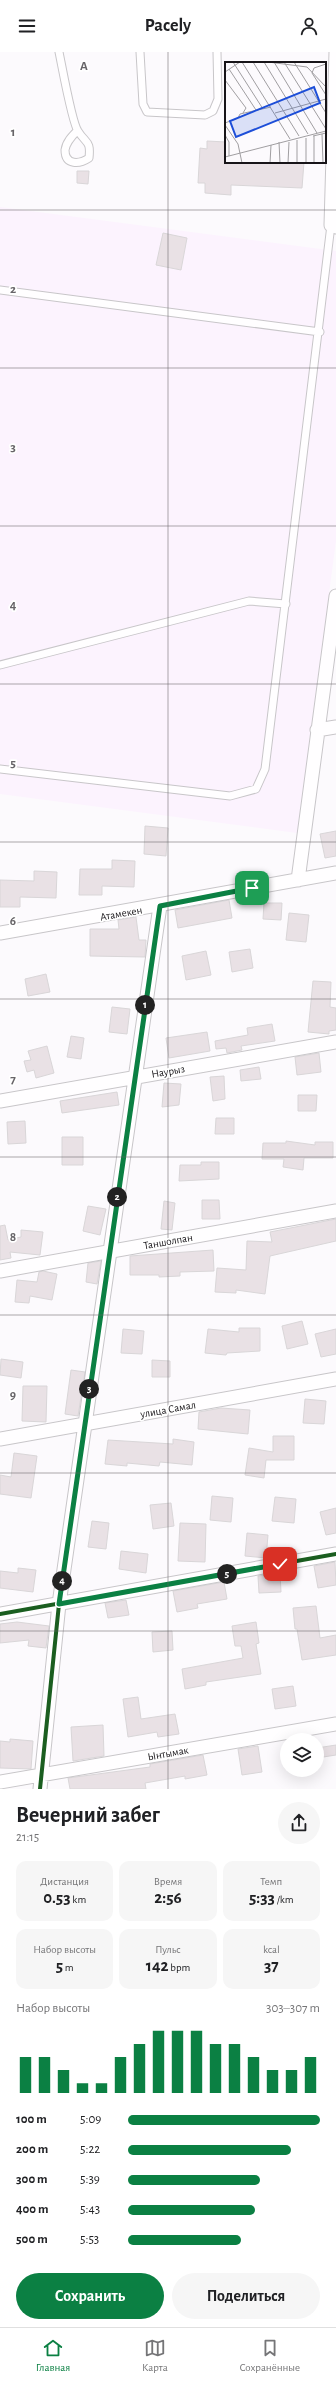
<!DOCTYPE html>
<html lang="ru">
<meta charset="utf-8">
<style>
:root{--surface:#fff;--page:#f6f6f6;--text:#202124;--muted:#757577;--line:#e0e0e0;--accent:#0b8043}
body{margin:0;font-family:"Alegreya Sans",sans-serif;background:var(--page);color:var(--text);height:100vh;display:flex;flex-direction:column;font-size:15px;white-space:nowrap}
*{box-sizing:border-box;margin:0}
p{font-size:13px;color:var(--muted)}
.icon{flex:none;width:22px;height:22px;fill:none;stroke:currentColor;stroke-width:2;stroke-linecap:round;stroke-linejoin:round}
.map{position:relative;height:1737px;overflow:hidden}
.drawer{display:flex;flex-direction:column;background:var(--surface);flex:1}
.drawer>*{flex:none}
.tools{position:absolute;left:280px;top:1681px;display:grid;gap:8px}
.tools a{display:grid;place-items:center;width:44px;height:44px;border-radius:50%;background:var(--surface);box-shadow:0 4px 16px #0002;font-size:20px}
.pin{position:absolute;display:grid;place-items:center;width:34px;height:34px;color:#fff;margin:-17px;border-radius:8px;box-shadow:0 2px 6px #0006}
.km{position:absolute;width:20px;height:20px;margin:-10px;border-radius:50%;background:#222;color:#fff;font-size:11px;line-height:20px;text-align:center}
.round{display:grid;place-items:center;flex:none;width:42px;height:42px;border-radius:21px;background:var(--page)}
.summary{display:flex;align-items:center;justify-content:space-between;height:68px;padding:0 16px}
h1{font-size:22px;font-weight:700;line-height:30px}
.metrics{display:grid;grid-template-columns:repeat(3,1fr);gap:6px;height:68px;padding:4px 16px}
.metrics div{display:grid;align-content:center;border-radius:10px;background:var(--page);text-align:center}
.metrics b{font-size:17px;font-weight:700}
.metrics small{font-size:11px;font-weight:400}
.metrics p{font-size:11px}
.chart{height:112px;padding:8px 16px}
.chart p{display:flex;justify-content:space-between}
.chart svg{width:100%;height:72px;margin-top:4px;stroke:var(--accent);stroke-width:6}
.action{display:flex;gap:8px;margin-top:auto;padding:8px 16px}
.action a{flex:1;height:46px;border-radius:24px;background:var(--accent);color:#fff;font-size:16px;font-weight:700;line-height:46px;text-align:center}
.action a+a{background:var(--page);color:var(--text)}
ul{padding:0 16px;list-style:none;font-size:13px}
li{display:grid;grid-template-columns:64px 48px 1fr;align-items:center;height:30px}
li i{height:10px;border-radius:5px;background:var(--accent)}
header{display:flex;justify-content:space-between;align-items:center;height:52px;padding:0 16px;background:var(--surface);font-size:18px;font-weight:700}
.tabs{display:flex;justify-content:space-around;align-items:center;height:56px;border-top:1px solid var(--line);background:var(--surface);font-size:11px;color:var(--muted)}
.tabs a{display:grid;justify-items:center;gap:2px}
.tabs .on{color:var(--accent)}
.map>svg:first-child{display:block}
</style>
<header><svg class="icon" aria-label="menu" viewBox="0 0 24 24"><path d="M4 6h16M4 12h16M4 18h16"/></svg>Pacely<svg class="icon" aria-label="person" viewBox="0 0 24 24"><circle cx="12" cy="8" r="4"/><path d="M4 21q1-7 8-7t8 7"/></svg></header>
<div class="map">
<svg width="336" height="1737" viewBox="0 0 336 1737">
<rect width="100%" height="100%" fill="#fcfafd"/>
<path fill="#fcf3fe" d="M 0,155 L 336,199 L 336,489 L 297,781 L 0,742 Z"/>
<path fill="#e9e1e5" stroke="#d9d6d8" d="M 207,89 L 226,90 L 226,110 L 304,110 L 302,136 L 231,133 L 231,143 L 205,141 L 205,131 L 198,131 L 200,96 L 207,97 Z
M 77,119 L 89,119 L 88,132 L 77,131 Z
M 163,181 L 187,186 L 181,218 L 156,213 Z
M 145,774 L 168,776 L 166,804 L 144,802 Z
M 336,779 L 336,804 L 325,806 L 320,782 Z
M 112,808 L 135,809 L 134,835 L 102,834 L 102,843 L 79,843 L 80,817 L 112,817 Z
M 34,819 L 57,820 L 56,846 L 20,845 L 20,855 L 0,855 L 0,828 L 34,829 Z
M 229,848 L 232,866 L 178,876 L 175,858 Z
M 264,851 L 282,851 L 281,868 L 263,867 Z
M 289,861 L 309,863 L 306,890 L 286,888 Z
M 136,865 L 139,888 L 146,888 L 145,905 L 90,904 L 90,877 L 119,877 L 118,868 Z
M 250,897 L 253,916 L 232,920 L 229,900 Z
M 206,899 L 211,923 L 186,928 L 182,904 Z
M 46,922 L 50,940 L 28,944 L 25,927 Z
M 313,929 L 331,930 L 330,955 L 336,956 L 336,978 L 329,979 L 329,982 L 308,980 Z
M 112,955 L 130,957 L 127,982 L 109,980 Z
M 272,972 L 275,989 L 241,994 L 242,998 L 227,1001 L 226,996 L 216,997 L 215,989 L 248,983 L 247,976 Z
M 207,980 L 210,999 L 169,1006 L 166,986 Z
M 71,984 L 84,986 L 81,1007 L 67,1005 Z
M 47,994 L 54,1021 L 36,1026 L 34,1018 L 27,1020 L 24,1009 L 31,1008 L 28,999 Z
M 319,1001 L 321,1020 L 297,1023 L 295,1005 Z
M 259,1015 L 261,1027 L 241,1029 L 240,1018 Z
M 224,1024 L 225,1047 L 213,1049 L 210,1025 Z
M 164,1031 L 181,1032 L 179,1053 L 162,1055 Z
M 117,1040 L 119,1053 L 62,1061 L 60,1049 Z
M 298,1043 L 317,1043 L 316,1059 L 298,1059 Z
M 216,1066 L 234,1066 L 234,1082 L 215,1082 Z
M 25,1069 L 26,1091 L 8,1092 L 7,1070 Z
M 62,1085 L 83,1085 L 83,1113 L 62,1113 Z
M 286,1089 L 315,1093 L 315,1090 L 333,1090 L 333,1106 L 304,1106 L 303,1118 L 283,1115 L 284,1107 L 262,1107 L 263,1091 L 286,1091 Z
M 201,1110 L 219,1110 L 219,1127 L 179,1129 L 180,1113 L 201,1113 Z
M 202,1148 L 219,1148 L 220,1167 L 202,1167 Z
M 164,1149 L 175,1151 L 172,1178 L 161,1177 Z
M 88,1154 L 106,1157 L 100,1183 L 83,1179 Z
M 336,1167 L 336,1189 L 270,1204 L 265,1242 L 236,1238 L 236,1241 L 215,1240 L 217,1216 L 246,1218 L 247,1189 L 272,1190 L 270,1180 Z
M 5,1173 L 8,1188 L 21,1185 L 21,1178 L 43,1180 L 40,1203 L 10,1200 L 11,1206 L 0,1208 L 0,1174 Z
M 213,1198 L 214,1219 L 180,1220 L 180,1224 L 159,1225 L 159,1223 L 130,1223 L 130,1204 Z
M 101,1209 L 97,1232 L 86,1230 L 88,1211 Z
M 43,1219 L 57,1222 L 52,1248 L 30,1244 L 29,1251 L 15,1250 L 17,1228 L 37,1230 L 39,1220 Z
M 302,1269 L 308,1292 L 287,1297 L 282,1274 Z
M 239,1276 L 260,1276 L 260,1299 L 227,1301 L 226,1303 L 205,1301 L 208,1277 L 239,1280 Z
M 123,1277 L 144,1279 L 142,1302 L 121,1301 Z
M 336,1277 L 336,1302 L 321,1305 L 315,1282 Z
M 1,1307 L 23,1310 L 21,1326 L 0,1323 Z
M 152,1308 L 170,1309 L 170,1325 L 152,1325 Z
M 71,1318 L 85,1320 L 78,1364 L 65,1362 Z
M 23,1334 L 47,1334 L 46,1370 L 22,1369 Z
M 305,1347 L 326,1349 L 324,1372 L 303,1371 Z
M 221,1356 L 250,1358 L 248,1382 L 198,1377 L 199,1360 Z
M 273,1384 L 294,1384 L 294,1408 L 266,1408 L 264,1426 L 245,1423 L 249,1396 L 273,1400 Z
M 173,1387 L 194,1390 L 192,1413 L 160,1410 L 159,1414 L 127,1411 L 127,1414 L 105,1412 L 108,1388 L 173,1392 Z
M 14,1401 L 37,1404 L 31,1446 L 0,1442 L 0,1423 L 11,1425 Z
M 212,1444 L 233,1446 L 231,1470 L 210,1468 Z
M 275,1445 L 296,1447 L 294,1471 L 272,1469 Z
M 171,1451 L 174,1474 L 153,1477 L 150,1453 Z
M 336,1456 L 336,1481 L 326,1483 L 320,1460 Z
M 92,1469 L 109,1471 L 106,1497 L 88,1495 Z
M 180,1471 L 206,1472 L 205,1510 L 178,1509 Z
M 247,1481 L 268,1483 L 266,1506 L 245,1504 Z
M 121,1499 L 148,1502 L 146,1521 L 119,1517 Z
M 335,1510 L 336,1533 L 318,1536 L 314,1514 Z
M 18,1516 L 36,1518 L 33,1540 L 0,1536 L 0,1519 L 18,1521 Z
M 280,1521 L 281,1540 L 259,1541 L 258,1524 Z
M 224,1530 L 227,1547 L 197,1552 L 198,1556 L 177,1560 L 173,1539 Z
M 126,1548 L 129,1563 L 108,1566 L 105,1551 Z
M 316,1554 L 320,1586 L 336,1583 L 336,1603 L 302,1608 L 297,1577 L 295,1577 L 293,1556 Z
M 17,1570 L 49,1574 L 46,1596 L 28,1594 L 29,1588 L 0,1591 L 0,1572 Z
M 256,1570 L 259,1591 L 256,1592 L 261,1622 L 206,1630 L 206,1633 L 185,1637 L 182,1617 L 243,1606 L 241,1594 L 235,1594 L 232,1574 Z
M 172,1579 L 173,1598 L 153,1600 L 152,1580 Z
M 293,1634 L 296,1654 L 275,1657 L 272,1637 Z
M 138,1645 L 141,1667 L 175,1662 L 179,1682 L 158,1685 L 157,1680 L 128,1685 L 123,1647 Z
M 103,1673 L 104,1704 L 73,1709 L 71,1675 Z
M 10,1687 L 33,1689 L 31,1717 L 0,1716 L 0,1689 L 10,1690 Z
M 336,1693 L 336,1703 L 317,1706 L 317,1696 Z
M 258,1694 L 262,1720 L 242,1723 L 238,1697 Z
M 203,1703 L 207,1723 L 185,1727 L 185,1724 L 145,1731 L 146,1737 L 70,1737 L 68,1726 L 150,1715 L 150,1712 Z"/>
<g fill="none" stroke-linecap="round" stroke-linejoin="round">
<g stroke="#c8c6c9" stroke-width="9">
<path id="service" d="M 59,0 C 62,14 72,71 78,79 C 86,92 91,88 89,106 C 80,112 65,114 65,98 C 66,90 72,84 77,79
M 140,0 L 143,52 L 147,60 L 205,63 L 213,59 L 218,47 L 217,0
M 0,238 L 320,280
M 0,613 L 249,549 L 286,552
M 0,717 L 230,744 L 256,737 L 265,717 L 331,173"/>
</g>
<g stroke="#c8c6c9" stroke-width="15">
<path id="minor" d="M 336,0 L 331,173 L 336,175
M 317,678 L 336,675
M 298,828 L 336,544
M 0,881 L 336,821
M 0,1049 L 336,990
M 0,1219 L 336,1159
M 0,1387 L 336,1327
M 0,1562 L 336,1502
M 0,1730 L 336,1672
M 40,1737 L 59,1552 L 160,854"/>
</g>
<use href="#service" stroke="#fffeff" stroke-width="7"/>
<use href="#minor" stroke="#fffeff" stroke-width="13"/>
<g stroke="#fff" stroke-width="6">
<path id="cycleway" d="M 0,1562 L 336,1502
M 40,1737 L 59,1552 L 160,854"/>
</g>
<use href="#cycleway" stroke="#1b5e20" stroke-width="4"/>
</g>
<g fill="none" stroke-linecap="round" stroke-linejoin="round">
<g stroke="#fff" stroke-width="8">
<path id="route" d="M 252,836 L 160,854 L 59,1552 L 280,1512"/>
</g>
<use href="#route" stroke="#0b8043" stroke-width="5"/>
</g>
<path fill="none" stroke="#676468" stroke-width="1" stroke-opacity="0.55" d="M 168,0 L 168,1737M 0,158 L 336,158M 0,316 L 336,316M 0,474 L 336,474M 0,632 L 336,632M 0,790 L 336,790M 0,947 L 336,947M 0,1105 L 336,1105M 0,1263 L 336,1263M 0,1421 L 336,1421M 0,1579 L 336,1579"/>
<g text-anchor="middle" stroke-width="3.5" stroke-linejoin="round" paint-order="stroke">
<g font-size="11" fill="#171418" stroke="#fff">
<text transform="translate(121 861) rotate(-10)" y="4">Атамекен</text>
<text transform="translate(168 1019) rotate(-10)" y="4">Наурыз</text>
<text transform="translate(168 1189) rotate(-10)" y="4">Таншолпан</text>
<text transform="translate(168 1357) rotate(-10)" y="4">улица Самал</text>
<text transform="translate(168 1701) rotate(-10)" y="4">Ынтымак</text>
</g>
</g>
<g transform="translate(225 10)">
<rect width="101" height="101" fill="#fcfafd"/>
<path fill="none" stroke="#a09ea1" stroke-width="1" d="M 8,0 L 38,47M 17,0 L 65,77M 28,0 L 74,74M 39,0 L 83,72M 43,0 L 82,5 L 101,25M 49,0 L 92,71M 59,0 L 101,67M 69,0 L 101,51M 101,2 L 89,6 L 87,11 L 101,33M 4,7 L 31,48M 0,10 L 15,0M 0,18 L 21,46 L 18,51M 50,51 L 101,37M 0,61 L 13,56 L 15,52 L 46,45M 0,63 L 13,82 L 17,101M 97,72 L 98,101M 0,73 L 4,80 L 4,94M 88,74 L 101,71M 89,74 L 89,101M 81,76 L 81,101M 72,78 L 72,101M 54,80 L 55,101M 0,95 L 101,69M 45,101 L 46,83M 63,101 L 64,80"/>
<path fill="#1d4ed8" fill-opacity="0.15" stroke="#1d4ed8" stroke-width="2" d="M 89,25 L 95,41 L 11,75 L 5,59 Z"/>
<rect width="101" height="101" fill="none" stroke="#171418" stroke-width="2"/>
</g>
<g font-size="13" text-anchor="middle" font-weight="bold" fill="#676468" stroke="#fff" stroke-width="3.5" stroke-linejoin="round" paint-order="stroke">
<text x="84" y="18">A</text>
<text x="13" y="84">1</text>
<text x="13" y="241">2</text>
<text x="13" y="399">3</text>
<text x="13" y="557">4</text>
<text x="13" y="715">5</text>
<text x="13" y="873">6</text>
<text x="13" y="1031">7</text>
<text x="13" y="1189">8</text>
<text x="13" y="1347">9</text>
</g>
</svg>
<div class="tools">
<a><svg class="icon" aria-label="layers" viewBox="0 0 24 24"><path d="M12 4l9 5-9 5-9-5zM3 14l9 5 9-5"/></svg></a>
</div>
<div class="pin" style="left:252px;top:836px;background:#1e9e55"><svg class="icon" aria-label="arrive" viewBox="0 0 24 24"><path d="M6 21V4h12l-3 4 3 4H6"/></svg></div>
<div class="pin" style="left:280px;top:1512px;background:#d93025"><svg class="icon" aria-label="check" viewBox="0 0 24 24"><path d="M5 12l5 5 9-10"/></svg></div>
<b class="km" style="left:145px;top:953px">1</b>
<b class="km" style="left:117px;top:1145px">2</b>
<b class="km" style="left:89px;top:1337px">3</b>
<b class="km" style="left:62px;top:1529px">4</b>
<b class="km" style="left:227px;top:1522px">5</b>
</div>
<section class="drawer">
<div class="summary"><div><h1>Вечерний забег</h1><p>21:15</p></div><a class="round"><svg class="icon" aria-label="share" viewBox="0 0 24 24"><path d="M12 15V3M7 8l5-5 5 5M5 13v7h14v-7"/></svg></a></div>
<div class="metrics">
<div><p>Дистанция</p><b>0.53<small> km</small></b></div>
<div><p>Время</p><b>2:56</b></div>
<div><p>Темп</p><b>5:33<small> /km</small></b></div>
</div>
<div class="metrics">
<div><p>Набор высоты</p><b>5<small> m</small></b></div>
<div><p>Пульс</p><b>142<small> bpm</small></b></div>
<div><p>kcal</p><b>37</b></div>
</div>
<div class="chart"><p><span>Набор высоты</span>303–307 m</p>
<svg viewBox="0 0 160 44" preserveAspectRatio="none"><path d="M5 44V22M15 44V22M25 44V30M35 44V38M45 44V38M55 44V22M65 44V14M75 44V6M85 44V6M95 44V6M105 44V14M115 44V14M125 44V22M135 44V30M145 44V30M155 44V22"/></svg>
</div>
<ul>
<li><b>100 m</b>5:09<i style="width:100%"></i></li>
<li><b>200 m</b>5:22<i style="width:85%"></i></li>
<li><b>300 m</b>5:39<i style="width:69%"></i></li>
<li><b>400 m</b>5:43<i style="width:66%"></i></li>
<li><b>500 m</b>5:53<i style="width:59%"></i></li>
</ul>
<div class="action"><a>Сохранить</a><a>Поделиться</a></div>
</section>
<nav class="tabs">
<a class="on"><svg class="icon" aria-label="home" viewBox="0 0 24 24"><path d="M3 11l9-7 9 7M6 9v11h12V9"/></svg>Главная</a>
<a><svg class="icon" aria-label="map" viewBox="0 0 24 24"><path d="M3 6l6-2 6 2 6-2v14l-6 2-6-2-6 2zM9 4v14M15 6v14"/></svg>Карта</a>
<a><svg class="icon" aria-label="saved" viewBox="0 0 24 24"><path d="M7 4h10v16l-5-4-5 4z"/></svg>Сохранённые</a>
</nav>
